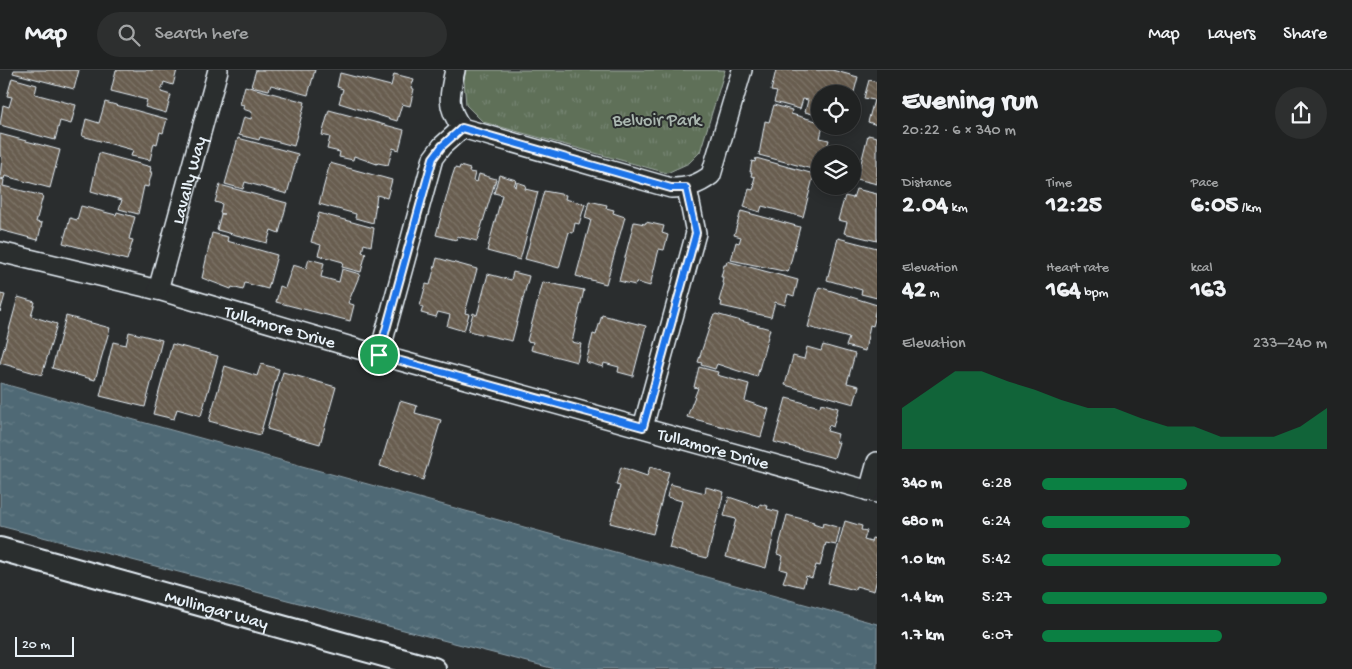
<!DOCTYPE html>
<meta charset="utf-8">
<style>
:root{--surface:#202222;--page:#2d2f2f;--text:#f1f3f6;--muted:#a2a4a5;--line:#3d3f40;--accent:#0b8043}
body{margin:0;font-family:"Gochi Hand",sans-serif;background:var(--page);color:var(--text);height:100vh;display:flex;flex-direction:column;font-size:19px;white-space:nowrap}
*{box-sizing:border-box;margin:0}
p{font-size:16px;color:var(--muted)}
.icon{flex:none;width:28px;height:28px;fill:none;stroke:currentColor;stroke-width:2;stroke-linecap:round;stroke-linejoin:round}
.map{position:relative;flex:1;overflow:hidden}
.panel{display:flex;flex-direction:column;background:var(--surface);width:475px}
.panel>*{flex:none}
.tools{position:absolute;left:811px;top:15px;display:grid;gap:10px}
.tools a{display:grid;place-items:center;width:50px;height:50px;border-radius:50%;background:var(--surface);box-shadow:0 2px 12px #0003,0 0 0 1px var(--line);font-size:25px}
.scale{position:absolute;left:15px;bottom:12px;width:59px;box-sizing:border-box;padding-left:5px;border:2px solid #e8f1f8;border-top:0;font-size:14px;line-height:18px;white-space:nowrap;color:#e8f1f8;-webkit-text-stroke:4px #2a2d2e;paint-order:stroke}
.pin{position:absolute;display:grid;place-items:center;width:42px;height:42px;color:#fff;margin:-21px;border:2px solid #fff;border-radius:50%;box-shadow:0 1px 5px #0007}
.round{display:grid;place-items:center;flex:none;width:52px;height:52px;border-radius:26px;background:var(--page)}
.head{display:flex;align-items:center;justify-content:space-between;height:85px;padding:0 25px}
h1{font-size:28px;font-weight:800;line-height:38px}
.metrics{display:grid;grid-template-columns:repeat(3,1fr);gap:8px;height:85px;padding:5px 25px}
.metrics div{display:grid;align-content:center}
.metrics b{font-size:25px;font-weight:800}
.metrics small{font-size:14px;font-weight:400}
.metrics p{font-size:14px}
.chart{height:140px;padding:10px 25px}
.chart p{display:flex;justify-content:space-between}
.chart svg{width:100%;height:90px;margin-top:5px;fill:var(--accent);opacity:.7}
ul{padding:0 25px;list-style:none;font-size:16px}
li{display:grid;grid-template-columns:80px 60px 1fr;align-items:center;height:38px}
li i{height:12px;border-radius:6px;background:var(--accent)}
header{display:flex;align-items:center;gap:30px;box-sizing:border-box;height:70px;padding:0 25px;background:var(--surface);border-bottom:1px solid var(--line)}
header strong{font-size:24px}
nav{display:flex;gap:28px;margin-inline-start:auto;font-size:18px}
.search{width:350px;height:45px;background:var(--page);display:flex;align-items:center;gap:12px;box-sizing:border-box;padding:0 18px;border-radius:28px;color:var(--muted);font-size:19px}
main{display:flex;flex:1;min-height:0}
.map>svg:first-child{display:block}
</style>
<header>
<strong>Map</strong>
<div class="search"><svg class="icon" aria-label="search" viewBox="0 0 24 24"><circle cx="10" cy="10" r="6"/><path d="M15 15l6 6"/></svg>Search here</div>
<nav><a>Map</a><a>Layers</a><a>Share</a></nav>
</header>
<main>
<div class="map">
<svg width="877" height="599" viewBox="0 0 877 599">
<defs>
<pattern id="park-tufts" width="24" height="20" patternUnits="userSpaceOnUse" patternTransform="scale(1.25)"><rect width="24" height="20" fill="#5f7059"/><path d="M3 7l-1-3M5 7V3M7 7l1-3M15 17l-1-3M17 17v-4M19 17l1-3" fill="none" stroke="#768572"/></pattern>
<pattern id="water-ripples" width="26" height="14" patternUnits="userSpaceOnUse" patternTransform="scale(1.25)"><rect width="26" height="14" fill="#4f6974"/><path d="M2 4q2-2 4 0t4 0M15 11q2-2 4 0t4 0" fill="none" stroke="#687f89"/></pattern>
<pattern id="building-back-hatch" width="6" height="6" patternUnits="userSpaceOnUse" patternTransform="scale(1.25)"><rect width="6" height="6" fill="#685d4f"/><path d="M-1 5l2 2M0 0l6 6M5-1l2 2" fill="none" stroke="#7e7569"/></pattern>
</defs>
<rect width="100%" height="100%" fill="#2a2d2e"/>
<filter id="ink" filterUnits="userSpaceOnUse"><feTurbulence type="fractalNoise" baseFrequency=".02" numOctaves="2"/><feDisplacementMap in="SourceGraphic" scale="10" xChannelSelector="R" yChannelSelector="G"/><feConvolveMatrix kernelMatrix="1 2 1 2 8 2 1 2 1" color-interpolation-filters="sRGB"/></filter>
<g filter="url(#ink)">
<path fill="url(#park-tufts)" stroke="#a4b0a8" d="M 466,0 L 725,0 L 700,82 L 689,93 L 667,103 L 483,52 L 466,35 L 464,10 Z"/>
<path fill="url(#water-ripples)" stroke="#8c9fa9" d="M 0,313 L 877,554 L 877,599 L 555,599 L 0,456 Z"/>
<path fill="url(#building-back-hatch)" stroke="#e8f1f8" d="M 14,0 L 79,0 L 74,19 L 13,3 Z
M 116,0 L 177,0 L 173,15 L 164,12 L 161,22 L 171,25 L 166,43 L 145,37 L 147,30 L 111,21 Z
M 256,0 L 315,0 L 308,25 L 271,15 L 269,20 L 251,16 Z
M 776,0 L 832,0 L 858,7 L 853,26 L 852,24 L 820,24 L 820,46 L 805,42 L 808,30 L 803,29 L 800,39 L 774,32 L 777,22 L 771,21 Z
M 340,3 L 391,16 L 394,4 L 414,9 L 411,18 L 414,19 L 410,36 L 402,34 L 397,51 L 339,33 L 343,19 L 337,17 Z
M 12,8 L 37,15 L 35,24 L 76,35 L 71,54 L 60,51 L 55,70 L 0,55 L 3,35 L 9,37 L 12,27 L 7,26 Z
M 869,10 L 877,12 L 877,55 L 868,52 L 874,30 L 864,28 Z
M 245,16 L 305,32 L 294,76 L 260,67 L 259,70 L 239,65 L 244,47 L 251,49 L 252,42 L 243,39 L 244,35 L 240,34 Z
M 105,32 L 167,49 L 163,63 L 160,62 L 157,74 L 154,73 L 150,90 L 131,86 L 133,80 L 82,66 L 86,49 L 99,53 Z
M 774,35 L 792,40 L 791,44 L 820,52 L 820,56 L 823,56 L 820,68 L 829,70 L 825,84 L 820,84 L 820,89 L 815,88 L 812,99 L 759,85 L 765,51 L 769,52 Z
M 329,40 L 404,60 L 399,80 L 393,78 L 388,95 L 378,93 L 377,94 L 354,86 L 353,90 L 339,87 L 340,82 L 327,79 L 330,67 L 322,65 Z
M 0,64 L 60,80 L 50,118 L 5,106 L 4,109 L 0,108 L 2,87 L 0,86 Z
M 868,65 L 877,67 L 877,114 L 857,109 Z
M 238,68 L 298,84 L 287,124 L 245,112 L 243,119 L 225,114 Z
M 99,83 L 151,97 L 150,102 L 152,102 L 148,117 L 144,116 L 138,144 L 119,139 L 122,130 L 91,121 Z
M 756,88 L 814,104 L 803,147 L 762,136 L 760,142 L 744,137 L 749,119 L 753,120 L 755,114 L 753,114 L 755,107 L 751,106 L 752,102 L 750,102 L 752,91 L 755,92 Z
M 330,93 L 392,110 L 387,128 L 377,125 L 373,153 L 355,148 L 356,144 L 319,134 Z
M 460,96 L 470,99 L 469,102 L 475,103 L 473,111 L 477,112 L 479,104 L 496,109 L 477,171 L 457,166 L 456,170 L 436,165 L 452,107 L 455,98 L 459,99 Z
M 499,105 L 516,110 L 514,116 L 516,117 L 517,112 L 526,115 L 525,119 L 538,122 L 520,190 L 487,181 L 502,125 L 494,123 Z
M 0,109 L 4,110 L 3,116 L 43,126 L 36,152 L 42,153 L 38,170 L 0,160 Z
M 220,115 L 287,133 L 279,163 L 271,160 L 267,173 L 217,160 L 221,144 L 224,144 L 220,143 L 222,134 L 215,132 Z
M 856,119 L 877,124 L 877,171 L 844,163 L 847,152 L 838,150 L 845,126 L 853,128 Z
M 544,121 L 566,125 L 565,129 L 585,134 L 579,154 L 575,153 L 573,163 L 569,162 L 559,198 L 525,189 Z
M 589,131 L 607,135 L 606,138 L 614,140 L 613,143 L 625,147 L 606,214 L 576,206 L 591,150 L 585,148 Z
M 81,136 L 116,145 L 117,142 L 135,147 L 129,169 L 133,170 L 127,190 L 63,173 L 70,148 L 77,150 Z
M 741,141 L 800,157 L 788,202 L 731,190 L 736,172 L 739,173 L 741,167 L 734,165 Z
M 319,143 L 374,158 L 371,176 L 364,174 L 362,182 L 366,183 L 361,202 L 342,197 L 343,192 L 318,185 L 321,175 L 311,172 Z
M 634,152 L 645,154 L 646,152 L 664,156 L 662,163 L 668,165 L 664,180 L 659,179 L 650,216 L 636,212 L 635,215 L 619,211 Z
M 212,163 L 228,167 L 227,171 L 277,185 L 268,219 L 245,213 L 243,220 L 232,217 L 231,219 L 202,208 Z
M 838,168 L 877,178 L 877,228 L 861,224 L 862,220 L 827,210 Z
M 437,188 L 477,199 L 465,243 L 469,244 L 464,261 L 447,256 L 450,245 L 438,242 L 436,247 L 421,243 L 423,237 L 420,236 L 426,214 L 430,215 Z
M 309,189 L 324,193 L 321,207 L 339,212 L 342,199 L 360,204 L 348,233 L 354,235 L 350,251 L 276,232 L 280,216 L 285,218 L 293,195 L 306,199 Z
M 727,191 L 798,210 L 794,226 L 788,224 L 785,235 L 775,232 L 771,247 L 721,236 L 722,232 L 719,231 L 724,214 L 722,213 L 723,207 L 721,207 L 724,195 L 726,195 Z
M 513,202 L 529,206 L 512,271 L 468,261 L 473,243 L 477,245 L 488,204 L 511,210 Z
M 543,212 L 584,220 L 572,272 L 581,274 L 577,292 L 531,280 L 533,272 L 527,271 Z
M 819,217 L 877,235 L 874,246 L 876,246 L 873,256 L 870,255 L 865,281 L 846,276 L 849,268 L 808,257 Z
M 0,224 L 5,225 L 0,242 Z
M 18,227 L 35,232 L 31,246 L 57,254 L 42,305 L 0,293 Z
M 716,244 L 770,259 L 757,307 L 717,294 L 715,299 L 701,295 L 702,293 L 698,292 L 713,246 Z
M 602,245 L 646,256 L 633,306 L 618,302 L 619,297 L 604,293 L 603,297 L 586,292 L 593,264 L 596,265 Z
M 66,246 L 110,258 L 95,310 L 52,298 Z
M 129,262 L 162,270 L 145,337 L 100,326 L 113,272 L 126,275 Z
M 172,274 L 218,286 L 201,346 L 177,339 L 174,349 L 153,344 Z
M 823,275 L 855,284 L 847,313 L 859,316 L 854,334 L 785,315 L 793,286 L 804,289 L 807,277 L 821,281 Z
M 261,294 L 279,299 L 260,365 L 209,351 L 225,296 L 257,306 Z
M 699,297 L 718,302 L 717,305 L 749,314 L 745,331 L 769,339 L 761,367 L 687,347 L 698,318 L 694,317 Z
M 283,302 L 336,317 L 320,374 L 267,359 Z
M 786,328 L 820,337 L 821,333 L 838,338 L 833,357 L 829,355 L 827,361 L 838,364 L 836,372 L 839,372 L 834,388 L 774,372 Z
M 400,331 L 417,336 L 415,343 L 441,350 L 423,410 L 380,396 Z
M 621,397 L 647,406 L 650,397 L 669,402 L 653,464 L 610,453 L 620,416 L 616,415 Z
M 670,414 L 705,423 L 706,417 L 724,422 L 707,488 L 669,478 L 682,431 L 667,427 Z
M 729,427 L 759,437 L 760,434 L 768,436 L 767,439 L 779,442 L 766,498 L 726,487 L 736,449 L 724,446 Z
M 787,445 L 814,452 L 813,454 L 822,457 L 823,453 L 840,458 L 836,475 L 826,473 L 820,496 L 816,495 L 812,508 L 806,506 L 803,517 L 783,512 L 787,501 L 780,499 L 783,486 L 777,484 Z
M 845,451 L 862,456 L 861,460 L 867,461 L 864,470 L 871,472 L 872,468 L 877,469 L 877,509 L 874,521 L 856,516 L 855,520 L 828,513 Z"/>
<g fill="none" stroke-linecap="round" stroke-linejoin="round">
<g stroke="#e8f1f8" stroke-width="22">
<g id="minor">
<path d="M 455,0 C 449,25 446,37 462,58 L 671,118 C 687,118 698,115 711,105 L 742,0"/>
<path id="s1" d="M 0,182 L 158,220 L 379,285 L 877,423"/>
<path id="s2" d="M 158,220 L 218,0"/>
<path d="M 379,285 L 433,88 L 442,76 L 462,58"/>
<path d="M 643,357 L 696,163 L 687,118"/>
<path d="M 869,421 L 877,392"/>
</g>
</g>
<g stroke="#e8f1f8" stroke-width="26">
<g id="tertiary">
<path id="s3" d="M 0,479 L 434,599"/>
</g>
</g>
<use href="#minor" stroke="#2a2d2e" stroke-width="19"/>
<use href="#tertiary" stroke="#2a2d2e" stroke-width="22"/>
</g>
</g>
<g fill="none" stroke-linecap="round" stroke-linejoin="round" filter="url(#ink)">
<g stroke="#fff" stroke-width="10">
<path id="route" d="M 462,58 L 671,118 L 686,118 L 696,163 L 643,357 L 379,285 L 433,88 L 442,76 Z"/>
</g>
<use href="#route" stroke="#1a73e8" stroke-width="6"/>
</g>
<g text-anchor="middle" stroke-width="4" stroke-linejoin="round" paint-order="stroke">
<g font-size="18" fill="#aab7b0" stroke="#2a2d2e">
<text x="657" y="55">Belvoir Park</text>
</g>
<g font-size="18" fill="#e8f1f8" stroke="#2a2d2e">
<text dy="6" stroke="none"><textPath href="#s2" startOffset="114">Lavally Way</textPath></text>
<text dy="6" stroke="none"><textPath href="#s1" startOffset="290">Tullamore Drive</textPath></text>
<text dy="6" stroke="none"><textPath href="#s1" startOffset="740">Tullamore Drive</textPath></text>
<text dy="6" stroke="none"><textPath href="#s3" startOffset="225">Mullingar Way</textPath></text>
</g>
</g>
</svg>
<div class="tools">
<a><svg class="icon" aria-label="locate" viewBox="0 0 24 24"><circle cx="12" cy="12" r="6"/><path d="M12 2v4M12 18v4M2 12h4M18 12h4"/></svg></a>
<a><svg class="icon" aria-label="layers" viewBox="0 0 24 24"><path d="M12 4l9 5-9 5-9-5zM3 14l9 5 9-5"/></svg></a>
</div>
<div class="scale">20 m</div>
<div class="pin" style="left:379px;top:285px;background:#1e9e55"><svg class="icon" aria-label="arrive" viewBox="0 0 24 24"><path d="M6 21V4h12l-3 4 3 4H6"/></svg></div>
</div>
<section class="panel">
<div class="head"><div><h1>Evening run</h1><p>20:22 · 6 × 340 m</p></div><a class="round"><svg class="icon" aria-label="share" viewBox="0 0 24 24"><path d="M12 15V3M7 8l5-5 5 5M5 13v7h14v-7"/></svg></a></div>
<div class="metrics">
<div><p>Distance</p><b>2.04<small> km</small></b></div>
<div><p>Time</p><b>12:25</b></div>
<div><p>Pace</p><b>6:05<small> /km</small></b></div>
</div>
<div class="metrics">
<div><p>Elevation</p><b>42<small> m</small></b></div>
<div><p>Heart rate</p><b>164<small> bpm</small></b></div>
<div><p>kcal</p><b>163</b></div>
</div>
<div class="chart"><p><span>Elevation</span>233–240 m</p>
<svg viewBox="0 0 160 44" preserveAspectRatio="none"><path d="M0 44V24L10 15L20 6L30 6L40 11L50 15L60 20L70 24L80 24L90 29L100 33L110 33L120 38L130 38L140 38L150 33L160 24V44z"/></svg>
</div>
<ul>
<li><b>340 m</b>6:28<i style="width:51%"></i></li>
<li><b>680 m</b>6:24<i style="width:52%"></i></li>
<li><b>1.0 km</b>5:42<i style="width:84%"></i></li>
<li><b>1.4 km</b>5:27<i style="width:100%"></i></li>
<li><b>1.7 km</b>6:07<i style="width:63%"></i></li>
</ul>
</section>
</main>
